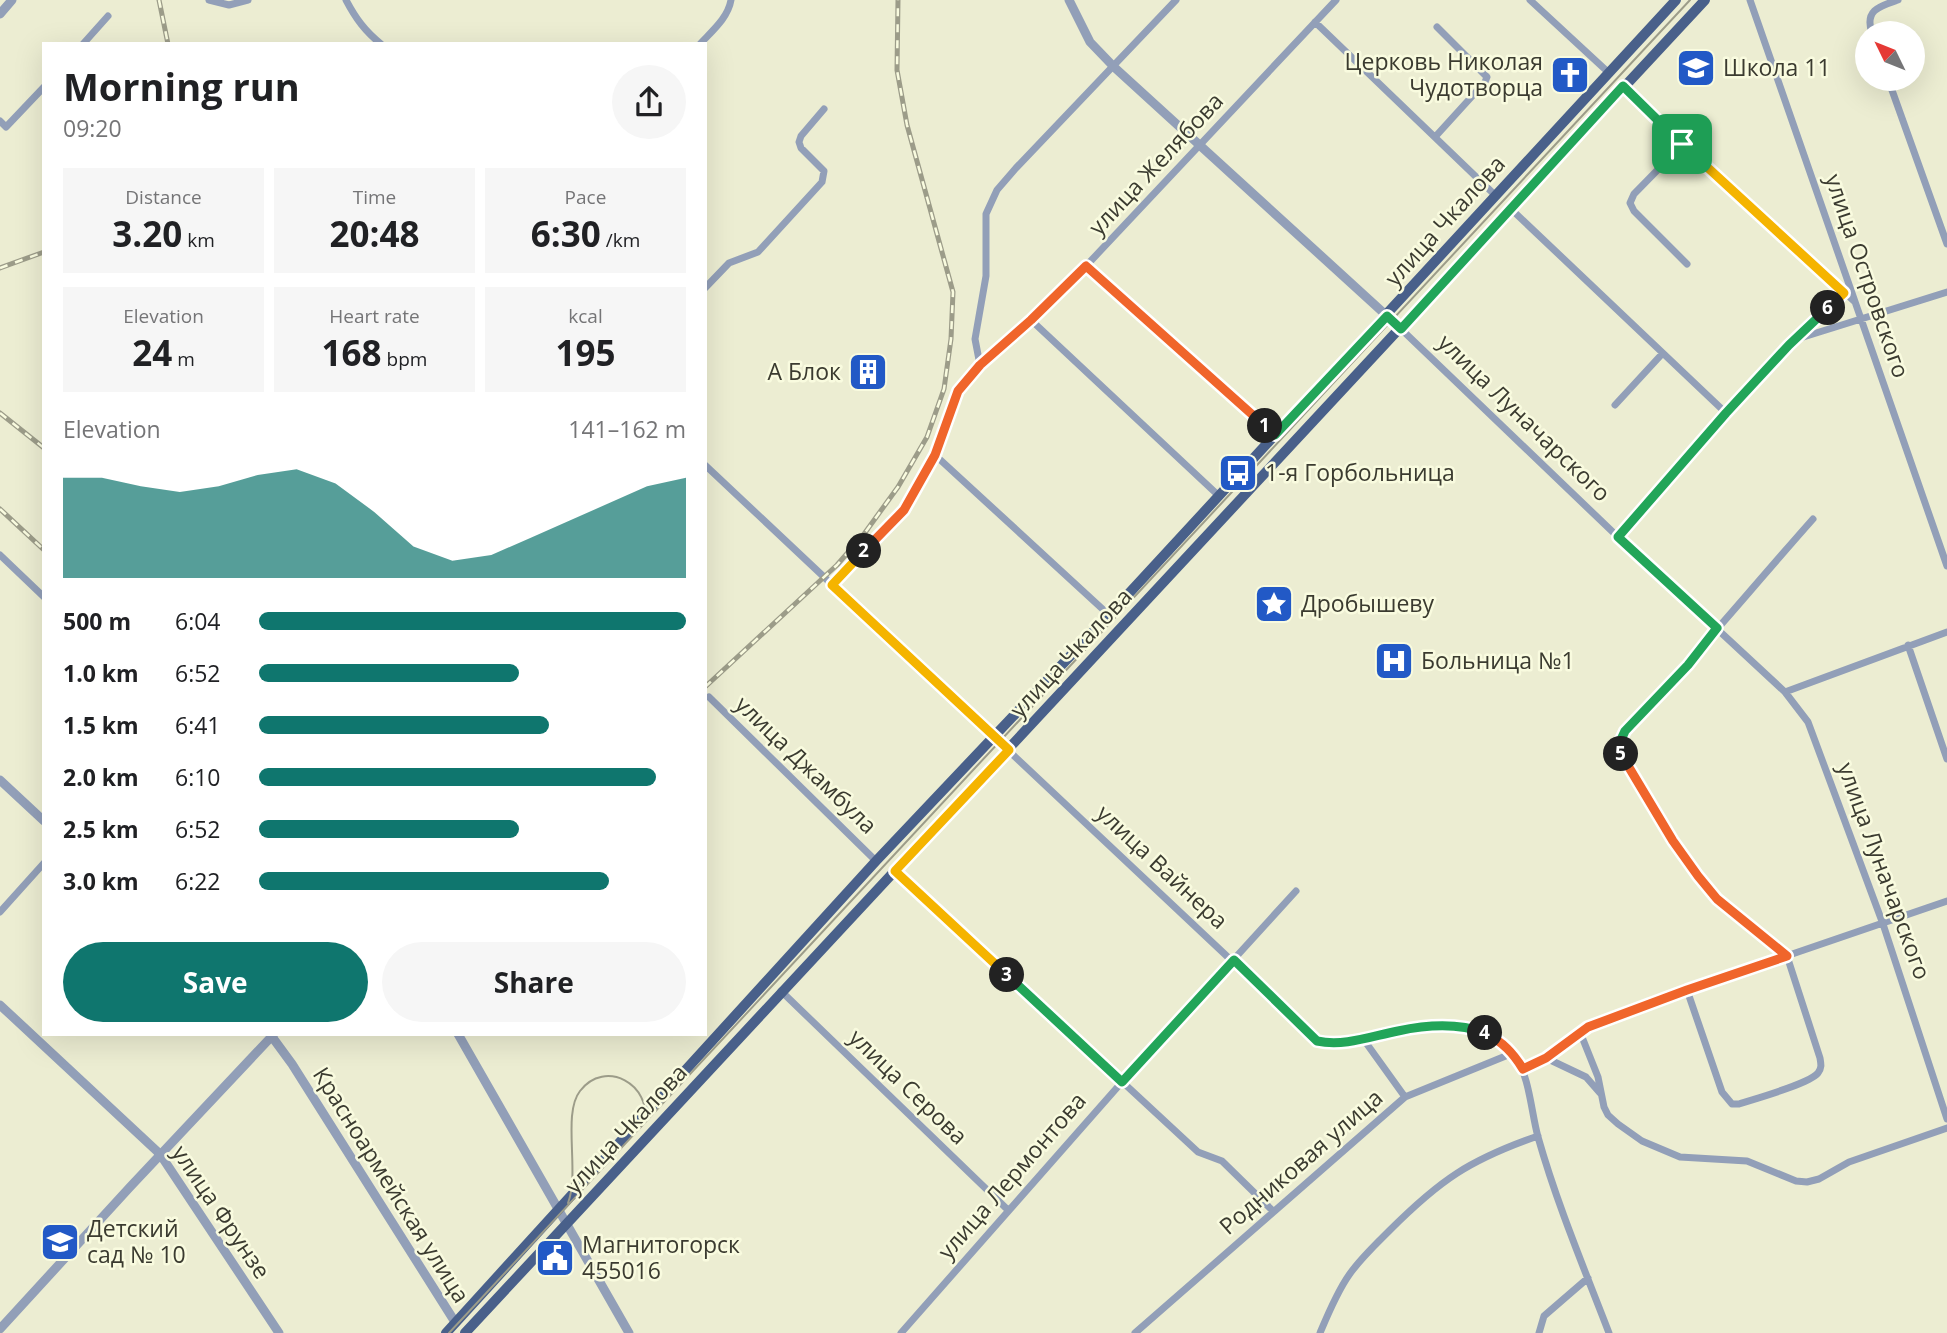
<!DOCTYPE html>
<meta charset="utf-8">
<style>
:root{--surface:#fff;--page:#f6f6f6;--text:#202124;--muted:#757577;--accent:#0f766e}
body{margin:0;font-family:"Open Sans",sans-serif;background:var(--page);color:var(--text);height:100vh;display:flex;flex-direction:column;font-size:26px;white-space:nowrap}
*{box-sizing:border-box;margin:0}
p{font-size:23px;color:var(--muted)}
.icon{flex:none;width:38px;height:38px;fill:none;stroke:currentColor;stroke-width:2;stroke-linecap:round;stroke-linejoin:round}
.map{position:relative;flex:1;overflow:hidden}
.sheet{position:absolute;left:42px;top:42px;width:665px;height:994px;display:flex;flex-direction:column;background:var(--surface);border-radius:0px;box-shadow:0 7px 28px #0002}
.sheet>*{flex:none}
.needle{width:46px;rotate:313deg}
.buttons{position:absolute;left:1855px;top:21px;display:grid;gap:14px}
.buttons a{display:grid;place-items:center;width:70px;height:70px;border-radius:50%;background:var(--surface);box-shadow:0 7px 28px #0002;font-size:35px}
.pin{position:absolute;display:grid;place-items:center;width:60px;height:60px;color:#fff;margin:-30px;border-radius:14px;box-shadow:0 4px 10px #0006}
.km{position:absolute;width:35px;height:35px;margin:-18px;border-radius:50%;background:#222;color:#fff;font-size:19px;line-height:35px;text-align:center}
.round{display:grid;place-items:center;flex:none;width:74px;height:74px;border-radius:37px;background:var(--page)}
.head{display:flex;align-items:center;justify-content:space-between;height:119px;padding:0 21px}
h1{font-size:38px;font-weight:700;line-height:52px}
.figures{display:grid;grid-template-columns:repeat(3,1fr);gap:10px;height:119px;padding:7px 21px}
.figures div{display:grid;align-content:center;border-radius:0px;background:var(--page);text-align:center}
.figures b{font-size:35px;font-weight:700}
.figures small{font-size:19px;font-weight:400}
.figures p{font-size:19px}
.chart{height:196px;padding:14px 21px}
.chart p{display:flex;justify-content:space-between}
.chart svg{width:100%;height:126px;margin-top:7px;fill:var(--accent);opacity:.7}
.cta{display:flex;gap:14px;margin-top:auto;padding:14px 21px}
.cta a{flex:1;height:80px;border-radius:42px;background:var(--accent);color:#fff;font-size:28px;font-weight:700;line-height:80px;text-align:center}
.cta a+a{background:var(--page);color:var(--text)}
ul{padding:0 21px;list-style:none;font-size:23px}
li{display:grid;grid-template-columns:112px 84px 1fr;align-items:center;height:52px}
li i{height:18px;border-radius:9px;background:var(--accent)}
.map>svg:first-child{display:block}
</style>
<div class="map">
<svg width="1947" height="1333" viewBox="0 0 1947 1333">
<rect width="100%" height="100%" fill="#ecedd2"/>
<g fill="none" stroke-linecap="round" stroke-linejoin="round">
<path stroke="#929fb8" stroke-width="7" d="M 209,0 L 229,5 L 248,0
M 346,0 C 356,19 365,31 381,44
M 1530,0 L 1609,73
M 1750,0 L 1947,566
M 1315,22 L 1496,196
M 1872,33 C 1864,10 1880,6 1898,0
M 83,44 L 108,16
M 700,44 C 712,31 728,18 731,0
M 1888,79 L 1947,244
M 1624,86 L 1683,144 L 1855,302
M 0,121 L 6,127 L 44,87
M 1435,137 L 1485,82 L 1487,77 L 1437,27
M 1683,144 L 1634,194 L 1630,203 L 1634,211 L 1687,264
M 1511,209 L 1726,413
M 1086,266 L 1275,435
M 705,288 L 729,263 L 758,252 L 822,182 L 824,171 L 801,148 L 799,142 L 801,136 L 824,109
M 1031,320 L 1219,496
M 1401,329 L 1618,537 L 1785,692 L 1808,722 L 1883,924 L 1947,1119
M 1802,333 L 1844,293
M 980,365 L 975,339 L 986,276 L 986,214 L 997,190 L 1016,168 L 1176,0
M 1615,405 L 1662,354
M 935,455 L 1109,615
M 705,465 L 1317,1041 C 1343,1047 1370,1037 1396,1031 C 1416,1026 1439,1025 1459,1027 C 1479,1030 1503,1038 1515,1055 C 1530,1079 1531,1111 1538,1137 C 1557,1204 1584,1268 1609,1333
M 1618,537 L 1726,413 L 1797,339 L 1947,292
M 0,555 L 44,597
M 832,585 L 904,510 L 935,455 L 958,391 L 980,365 L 1031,320 L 1086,266 L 1336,0
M 1908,645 L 1947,759
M 1785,692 L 1947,632
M 709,697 L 876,861
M 895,871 L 1198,1152 L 1222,1161 L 1273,1211
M 0,912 L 44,863
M 1687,990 L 1722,1092 L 1732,1104 L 1739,1104 C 1754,1099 1809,1084 1818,1073 C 1822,1068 1821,1064 1820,1058 L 1787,956 L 1717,899 L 1698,876 L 1673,841 L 1622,758 L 1619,744 L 1625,731 C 1690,663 1750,590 1813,519
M 781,991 L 1008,1210
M 1580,1032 L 1598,1077 L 1604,1107 L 1608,1115 L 1618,1124 L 1642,1141 L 1680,1157 L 1747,1161 L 1796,1181 L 1807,1182 L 1819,1179 L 1849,1162 L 1947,1128
M 1364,1040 L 1405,1097
M 1546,1058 L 1586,1077 L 1600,1093
M 1523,1069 L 1546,1058 L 1588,1027 L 1597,1023 L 1687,990 L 1947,901
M 901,1333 L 1122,1082 L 1296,891
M 1135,1333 L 1405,1097 L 1513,1053
M 1320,1333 C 1328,1314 1337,1292 1349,1275 C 1360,1259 1375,1245 1389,1231 C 1440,1180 1469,1160 1538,1136
M 1539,1333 L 1544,1316 L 1588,1278"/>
<path stroke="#929fb8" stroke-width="9" d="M 1069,0 L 1090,42 L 1114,67 L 1387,316
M 0,14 L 12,0
M 0,780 L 44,821
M 0,1005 L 160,1154 L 279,1333
M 270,1034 L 292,1064 L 455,1322
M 458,1034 L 629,1333
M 0,1329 L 130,1187 L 274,1034"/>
<path stroke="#49608a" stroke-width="10" d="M 446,1333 L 876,861 L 1109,615 L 1676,0
M 465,1333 L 1705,0"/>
<path stroke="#9c9c89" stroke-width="2" d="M 568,1203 C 580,1172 562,1114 580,1091 C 605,1058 653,1085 644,1123
M 449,1333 L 1690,0"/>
<g stroke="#9c9c89" stroke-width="5">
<path id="rail" d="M 159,0 L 168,44
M 0,268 L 44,252
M 0,413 L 44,448
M 0,509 L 44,550
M 705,687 L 837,565 L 864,534 L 898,487 L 927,437 L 944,389 L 951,339 L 953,292 L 907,125 L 897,70 L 898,0"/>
</g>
<use href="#rail" stroke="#f9fbdf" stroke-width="2.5" stroke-dasharray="8" stroke-linecap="butt"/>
</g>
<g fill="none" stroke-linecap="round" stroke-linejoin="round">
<g stroke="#fff" stroke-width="14">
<path id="split-1" d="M 1265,426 L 1275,435 L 1387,316 L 1401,329 L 1623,86 L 1682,144"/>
</g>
<g stroke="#fff" stroke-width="14">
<path id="split-2" d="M 864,551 L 904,510 L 935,455 L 958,391 L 980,365 L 1031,320 L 1086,266 L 1265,426"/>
</g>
<g stroke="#fff" stroke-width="14">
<path id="split-3" d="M 864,551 L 832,585 L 1009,750 L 895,871 L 1007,975"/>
</g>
<g stroke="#fff" stroke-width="14">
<path id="split-4" d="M 1007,975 L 1122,1082 L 1234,960 L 1317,1041 C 1344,1047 1372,1036 1398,1031 C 1426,1025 1459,1023 1485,1033"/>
</g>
<g stroke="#fff" stroke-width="14">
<path id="split-5" d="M 1485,1033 C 1503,1042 1513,1053 1523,1069 L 1546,1058 L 1588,1027 L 1687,990 L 1787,956 L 1717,899 L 1698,876 L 1673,841 L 1621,754"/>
</g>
<g stroke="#fff" stroke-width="14">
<path id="split-6" d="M 1621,754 L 1619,744 L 1625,731 L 1688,665 L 1717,628 L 1618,537 L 1726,413 L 1789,345 L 1828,308"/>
</g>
<g stroke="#fff" stroke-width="14">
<path id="split-7" d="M 1682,144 L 1844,293 L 1828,308"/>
</g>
<use href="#split-1" stroke="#22a559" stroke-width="9"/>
<use href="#split-2" stroke="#f0652b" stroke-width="9"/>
<use href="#split-3" stroke="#f5b400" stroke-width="9"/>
<use href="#split-4" stroke="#22a559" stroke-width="9"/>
<use href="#split-5" stroke="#f0652b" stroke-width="9"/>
<use href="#split-6" stroke="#22a559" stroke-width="9"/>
<use href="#split-7" stroke="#f5b400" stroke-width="9"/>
</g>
<defs>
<g id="school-square" transform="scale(2.0125)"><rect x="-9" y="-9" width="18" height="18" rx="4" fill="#2259c6" stroke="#f9fbdf"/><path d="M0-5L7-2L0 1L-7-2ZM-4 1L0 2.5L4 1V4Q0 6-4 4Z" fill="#fff"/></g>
<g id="church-square" transform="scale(2.0125)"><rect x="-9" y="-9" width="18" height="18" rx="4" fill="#2259c6" stroke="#f9fbdf"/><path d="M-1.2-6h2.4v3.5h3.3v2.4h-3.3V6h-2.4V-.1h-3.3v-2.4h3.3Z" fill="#fff"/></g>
<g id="building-square" transform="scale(2.0125)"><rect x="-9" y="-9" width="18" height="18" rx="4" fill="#2259c6" stroke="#f9fbdf"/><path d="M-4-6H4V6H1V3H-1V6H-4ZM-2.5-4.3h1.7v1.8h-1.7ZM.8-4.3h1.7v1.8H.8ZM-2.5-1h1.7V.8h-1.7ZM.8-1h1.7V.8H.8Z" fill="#fff"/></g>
<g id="bus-square" transform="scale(2.0125)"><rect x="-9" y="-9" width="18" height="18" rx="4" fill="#2259c6" stroke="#f9fbdf"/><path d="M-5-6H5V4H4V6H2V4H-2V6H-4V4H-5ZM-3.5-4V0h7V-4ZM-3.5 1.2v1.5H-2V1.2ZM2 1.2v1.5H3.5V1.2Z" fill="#fff"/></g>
<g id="sight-square" transform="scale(2.0125)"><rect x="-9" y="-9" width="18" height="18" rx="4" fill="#2259c6" stroke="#f9fbdf"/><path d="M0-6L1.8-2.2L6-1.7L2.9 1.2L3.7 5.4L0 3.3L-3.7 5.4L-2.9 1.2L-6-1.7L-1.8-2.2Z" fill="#fff"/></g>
<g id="hospital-square" transform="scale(2.0125)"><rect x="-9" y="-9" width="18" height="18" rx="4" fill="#2259c6" stroke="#f9fbdf"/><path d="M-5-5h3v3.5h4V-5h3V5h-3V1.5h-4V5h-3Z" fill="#fff"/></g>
<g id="civic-square" transform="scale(2.0125)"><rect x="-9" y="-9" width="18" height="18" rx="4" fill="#2259c6" stroke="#f9fbdf"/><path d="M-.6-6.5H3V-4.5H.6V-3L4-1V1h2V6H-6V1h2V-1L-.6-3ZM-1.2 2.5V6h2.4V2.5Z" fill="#fff"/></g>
</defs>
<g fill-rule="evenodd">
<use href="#school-square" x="1696" y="68"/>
<use href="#church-square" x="1570" y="75"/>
<use href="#building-square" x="868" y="372"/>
<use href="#bus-square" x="1238" y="473"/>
<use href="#sight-square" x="1274" y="604"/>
<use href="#hospital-square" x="1394" y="661"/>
<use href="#school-square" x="60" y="1242"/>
<use href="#civic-square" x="555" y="1258"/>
</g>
<g text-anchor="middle" stroke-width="5" stroke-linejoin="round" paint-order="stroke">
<g font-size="23" fill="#3b3b30" stroke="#f9fbdf" text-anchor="start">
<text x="1543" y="70" text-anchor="end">Церковь Николая<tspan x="1543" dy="26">Чудотворца</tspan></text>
<text x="1723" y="76">Школа 11</text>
<text x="841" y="380" text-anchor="end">А Блок</text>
<text x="1265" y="481">1-я Горбольница</text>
<text x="1301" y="612">Дробышеву</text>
<text x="1421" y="669">Больница №1</text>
<text x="87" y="1237">Детский<tspan x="87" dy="26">сад № 10</tspan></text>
<text x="582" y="1253">Магнитогорск<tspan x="582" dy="26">455016</tspan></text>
</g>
<g font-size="23" fill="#3b3b30" stroke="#f9fbdf">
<text transform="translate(1156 164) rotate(-47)" y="8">улица Желябова</text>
<text transform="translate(1445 221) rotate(-48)" y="8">улица Чкалова</text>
<text transform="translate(1867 276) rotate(71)" y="8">улица Островского</text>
<text transform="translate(1524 418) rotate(44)" y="8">улица Луначарского</text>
<text transform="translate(1071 653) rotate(-47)" y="8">улица Чкалова</text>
<text transform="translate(806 765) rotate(44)" y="8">улица Джамбула</text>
<text transform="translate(1162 867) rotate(43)" y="8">улица Вайнера</text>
<text transform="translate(1884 871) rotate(70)" y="8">улица Луначарского</text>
<text transform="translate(908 1087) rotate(44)" y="8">улица Серова</text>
<text transform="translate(626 1129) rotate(-47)" y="8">улица Чкалова</text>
<text transform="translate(1301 1162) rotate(-41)" y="8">Родниковая улица</text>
<text transform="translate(1012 1176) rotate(-49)" y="8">улица Лермонтова</text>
<text transform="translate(391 1185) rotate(58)" y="8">Красноармейская улица</text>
<text transform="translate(221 1212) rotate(56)" y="8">улица Фрунзе</text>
</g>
</g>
</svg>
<div class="buttons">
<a><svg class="needle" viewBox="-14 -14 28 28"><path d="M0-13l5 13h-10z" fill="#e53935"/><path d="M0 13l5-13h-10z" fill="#757577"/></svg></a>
</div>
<div class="pin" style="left:1682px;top:144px;background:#1e9e55"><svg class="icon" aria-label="arrive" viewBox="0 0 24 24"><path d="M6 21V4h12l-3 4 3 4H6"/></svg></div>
<b class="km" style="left:1265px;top:426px">1</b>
<b class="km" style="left:864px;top:551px">2</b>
<b class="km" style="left:1007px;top:975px">3</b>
<b class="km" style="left:1485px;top:1033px">4</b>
<b class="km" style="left:1621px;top:754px">5</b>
<b class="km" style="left:1828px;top:308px">6</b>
<section class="sheet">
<div class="head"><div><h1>Morning run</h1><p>09:20</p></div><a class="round"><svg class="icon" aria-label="share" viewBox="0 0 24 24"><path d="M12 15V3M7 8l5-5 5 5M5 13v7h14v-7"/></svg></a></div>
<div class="figures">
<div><p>Distance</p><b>3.20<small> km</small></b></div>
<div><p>Time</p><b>20:48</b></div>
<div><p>Pace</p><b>6:30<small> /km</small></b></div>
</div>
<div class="figures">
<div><p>Elevation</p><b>24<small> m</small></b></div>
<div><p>Heart rate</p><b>168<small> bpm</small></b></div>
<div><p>kcal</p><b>195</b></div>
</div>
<div class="chart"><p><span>Elevation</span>141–162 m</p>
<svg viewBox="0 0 160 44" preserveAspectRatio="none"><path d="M0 44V9L10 9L20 12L30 14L40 12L50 8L60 6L70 11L80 21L90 33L100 38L110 36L120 30L130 24L140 18L150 12L160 9V44z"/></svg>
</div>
<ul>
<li><b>500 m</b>6:04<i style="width:100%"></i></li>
<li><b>1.0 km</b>6:52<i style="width:61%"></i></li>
<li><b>1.5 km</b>6:41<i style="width:68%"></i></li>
<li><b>2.0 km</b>6:10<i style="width:93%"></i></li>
<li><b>2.5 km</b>6:52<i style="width:61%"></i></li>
<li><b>3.0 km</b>6:22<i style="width:82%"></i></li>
</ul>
<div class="cta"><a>Save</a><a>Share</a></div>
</section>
</div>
